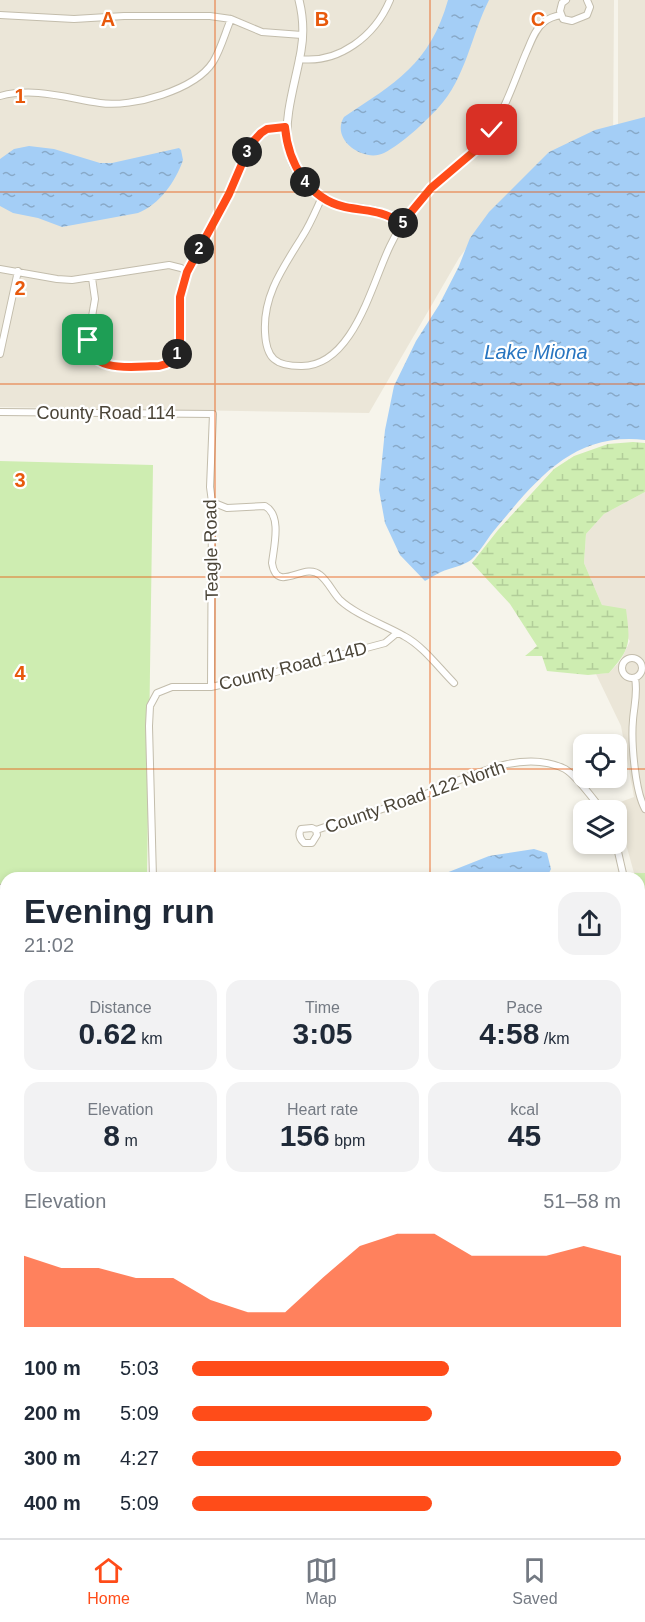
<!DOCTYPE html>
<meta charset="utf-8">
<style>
:root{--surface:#fff;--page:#f2f2f3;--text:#1f2937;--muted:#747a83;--line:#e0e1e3;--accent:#ff4c19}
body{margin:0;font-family:Arial,sans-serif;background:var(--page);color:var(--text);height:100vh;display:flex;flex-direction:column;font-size:22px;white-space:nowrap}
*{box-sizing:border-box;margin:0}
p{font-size:20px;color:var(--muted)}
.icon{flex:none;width:33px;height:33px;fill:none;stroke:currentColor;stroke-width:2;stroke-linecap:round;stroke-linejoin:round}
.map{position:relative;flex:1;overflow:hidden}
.sheet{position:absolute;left:0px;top:872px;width:645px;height:668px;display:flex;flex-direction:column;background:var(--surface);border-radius:18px 18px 0 0;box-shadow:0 3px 9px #0003}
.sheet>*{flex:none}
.tools{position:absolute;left:573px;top:734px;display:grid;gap:12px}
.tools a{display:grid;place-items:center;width:54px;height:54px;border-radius:12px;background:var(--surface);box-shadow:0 3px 9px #0003;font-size:30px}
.pin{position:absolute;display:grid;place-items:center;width:51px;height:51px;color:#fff;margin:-26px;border-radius:12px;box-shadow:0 3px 9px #0006}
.km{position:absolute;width:30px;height:30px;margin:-15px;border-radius:50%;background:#222;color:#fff;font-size:16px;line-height:30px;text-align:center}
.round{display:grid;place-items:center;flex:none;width:63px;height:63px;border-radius:18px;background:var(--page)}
.summary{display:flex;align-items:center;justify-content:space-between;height:102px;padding:0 24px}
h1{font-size:33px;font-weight:800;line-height:45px}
.metrics{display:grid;grid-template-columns:repeat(3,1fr);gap:9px;height:102px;padding:6px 24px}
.metrics div{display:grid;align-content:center;border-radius:15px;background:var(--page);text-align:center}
.metrics b{font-size:30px;font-weight:800}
.metrics small{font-size:16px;font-weight:400}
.metrics p{font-size:16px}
.chart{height:168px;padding:12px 24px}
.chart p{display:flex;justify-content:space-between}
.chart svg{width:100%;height:108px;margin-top:6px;fill:var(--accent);opacity:.7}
ul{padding:0 24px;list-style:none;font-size:20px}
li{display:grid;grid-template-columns:96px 72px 1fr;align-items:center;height:45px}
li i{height:15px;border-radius:8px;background:var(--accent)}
.dock{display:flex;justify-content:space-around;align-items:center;height:84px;border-top:2px solid var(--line);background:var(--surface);font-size:16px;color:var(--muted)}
.dock a{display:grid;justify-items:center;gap:3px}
.dock .on{color:var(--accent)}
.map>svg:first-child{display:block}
</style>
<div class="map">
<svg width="645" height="1538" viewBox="0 0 645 1538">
<defs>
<pattern id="wetland-marsh" width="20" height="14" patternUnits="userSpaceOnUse" patternTransform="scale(1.5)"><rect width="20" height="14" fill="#ceedb1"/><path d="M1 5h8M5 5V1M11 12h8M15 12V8" fill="none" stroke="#b2cd99"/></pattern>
<pattern id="park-tufts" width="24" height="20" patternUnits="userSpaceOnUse" patternTransform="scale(1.5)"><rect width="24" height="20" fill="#ceedb1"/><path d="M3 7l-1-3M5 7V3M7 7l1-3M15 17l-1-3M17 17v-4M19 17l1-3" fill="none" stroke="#b2cd99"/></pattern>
<pattern id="water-ripples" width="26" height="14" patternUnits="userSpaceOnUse" patternTransform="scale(1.5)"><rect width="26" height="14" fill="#a4cef6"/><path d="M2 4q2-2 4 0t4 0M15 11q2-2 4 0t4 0" fill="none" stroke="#88a9c8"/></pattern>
</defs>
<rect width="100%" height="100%" fill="#f6f4eb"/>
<path fill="#ebe6d8" d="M 0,0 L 614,0 L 613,146 L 484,225 L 459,258 L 369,413 L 0,407 Z
M 618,0 L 645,0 L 645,207 L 618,212 Z
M 645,492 L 645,873 L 634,873 L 615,804 L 634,797 L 621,726 L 596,674 L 609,673 L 621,660 L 630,641 L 602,605 L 584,563 L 586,534 L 604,514 Z"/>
<path fill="#ceedb1" d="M 0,461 L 153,465 L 147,877 L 6,878 L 6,1072 L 0,1072 Z
M 639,953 L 645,962 L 645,1293 L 639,1293 Z"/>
<path fill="url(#wetland-marsh)" d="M 633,442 L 645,443 L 645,492 L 604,514 L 586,534 L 584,563 L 602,605 L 626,609 C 630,641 632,648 609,673 L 588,675 L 547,671 L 542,656 L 525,656 L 537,646 L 510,604 L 472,563 L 498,530 L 554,469 L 574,456 L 608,444 Z"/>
<path fill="url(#park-tufts)" d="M 634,873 L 645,873 L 645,956 L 639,947 L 639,878 L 632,877 Z"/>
<path fill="url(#water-ripples)" d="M 448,0 L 489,0 C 471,35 466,78 438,108 C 424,123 402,144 384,153 C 364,163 330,140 344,117 C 395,83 430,64 448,0 Z
M 645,117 L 645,440 C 574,432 538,478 497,527 C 488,537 481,551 471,560 C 463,566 450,568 441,572 C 435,575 430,578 425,581 L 400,555 L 385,523 L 379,490 L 385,430 L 394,386 L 416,341 L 439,305 L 459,266 L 470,238 L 489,212 L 549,152 L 595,130 Z
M 29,146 L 54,149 L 100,163 L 112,163 L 179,148 L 181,150 L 183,160 C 176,181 159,205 138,213 L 62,227 L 38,218 L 13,213 L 0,206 L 0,159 L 14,149 Z
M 534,849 L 547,853 L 551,869 L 547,877 L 436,877 L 489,856 Z
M 0,1176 L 6,1179 L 6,1226 L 0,1220 Z
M 0,1383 L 6,1385 L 6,1431 L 0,1433 Z
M 639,1433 L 645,1434 L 645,1538 L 419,1538 L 420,1533 L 639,1533 Z"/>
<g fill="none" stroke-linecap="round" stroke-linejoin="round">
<g stroke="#c3bdac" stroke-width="8">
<path id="minor" d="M 566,0 L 562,3 L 560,11 L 563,19 L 572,21 L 587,15 L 590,7 L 587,0
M 0,15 L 74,19 L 124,16 L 210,16 L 231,19 L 262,32 L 302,35
M 299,59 C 339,64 375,36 390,0
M 0,96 C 35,87 66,98 100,103 C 132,108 195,90 213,62 C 221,49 225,33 231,19
M 322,197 C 316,210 310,225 302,237 C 283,268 263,295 265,332 C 266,359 276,366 301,366 C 353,367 372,283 390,246 C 402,221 420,196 441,178 C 458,162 478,151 490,131 C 506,108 515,79 526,53 C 531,42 535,29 544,22 C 549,18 555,16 561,15
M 0,269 L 57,279 L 72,280 L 169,265 L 181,268 L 187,272
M 92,278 L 95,299 L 88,340 L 88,348 L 97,361 L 111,366 L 159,366 L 172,360 L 179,348 L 180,297 L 187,272 L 229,194 L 250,145 L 261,133 L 267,129 L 285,127
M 0,354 L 18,271
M 0,412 L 213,414 L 210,487 L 212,502 L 211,687
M 212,502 L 227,508 L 265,506 C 282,515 274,546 272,563 C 277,595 304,561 320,575 C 328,581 333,593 340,600 C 356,615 385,625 404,636 C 423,646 439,668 454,683
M622 668a10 10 0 1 1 20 0a10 10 0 1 1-20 0Z
M 635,678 C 638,693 634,706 633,720 C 631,742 635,791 645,809
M 316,830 L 317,835 L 312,843 L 304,843 C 300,839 298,834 301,829 L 312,828 L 316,830 C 348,820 381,810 412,799 C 458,784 517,745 565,769 C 576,775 593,799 602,810
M 616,843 L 624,878
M 153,878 L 149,726 L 150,706 L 157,693 L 172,687 L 211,687 L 257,677 L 385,643 L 397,633
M 0,888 L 6,892
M 0,1132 L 6,1132
M 0,1302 L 6,1302
M 639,1355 L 645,1355
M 0,1477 L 6,1488
M 23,1533 L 25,1538
M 159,1533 L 165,1538
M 343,1533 L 343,1538"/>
</g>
<g stroke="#c3bdac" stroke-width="9">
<path id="tertiary" d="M 299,0 C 303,16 304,34 301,51 C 292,103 265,162 324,198 C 341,209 359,206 377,211 C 387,214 394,218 402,223"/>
</g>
<use href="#minor" stroke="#fff" stroke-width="6"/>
<use href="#tertiary" stroke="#fff" stroke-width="7"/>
</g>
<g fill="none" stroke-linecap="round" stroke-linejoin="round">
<g stroke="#fff" stroke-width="12">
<path id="route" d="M 88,340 C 90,375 134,366 159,366 L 166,364 L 177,355 L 180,341 L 180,297 L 187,272 L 229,194 L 250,145 L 261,133 L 267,129 L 285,127 C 288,162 308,199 345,207 C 370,212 378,209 402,223 L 431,188 L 478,148 L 492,130"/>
</g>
<use href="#route" stroke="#ff4c19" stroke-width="8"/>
</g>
<path fill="none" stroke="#e8590c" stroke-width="1.5" stroke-opacity="0.55" d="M 215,0 L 215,878M 430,0 L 430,878M 0,192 L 645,192M 0,384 L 645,384M 0,577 L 645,577M 0,769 L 584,769M 616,769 L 645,769M 0,961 L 6,961M 639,961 L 645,961M 0,1154 L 6,1154M 639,1154 L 645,1154M 0,1346 L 6,1346M 639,1346 L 645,1346M 215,1533 L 215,1538M 430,1533 L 430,1538"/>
<g text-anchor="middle" stroke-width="4.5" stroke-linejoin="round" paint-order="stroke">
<g font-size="18" fill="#4b4538" stroke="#fff">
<text x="106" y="419">County Road 114</text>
<text transform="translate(211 550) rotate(-91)" y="6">Teagle Road</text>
<text transform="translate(293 666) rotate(-14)" y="6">County Road 114D</text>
<text transform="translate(415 797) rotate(-19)" y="6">County Road 122 North</text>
</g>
<g font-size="20" font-style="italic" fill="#2875c0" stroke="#fff">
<text x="536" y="359">Lake Miona</text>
</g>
</g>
<g font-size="20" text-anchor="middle" font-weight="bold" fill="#e8590c" stroke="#fff" stroke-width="4.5" stroke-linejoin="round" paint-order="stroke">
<text x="108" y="26">A</text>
<text x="322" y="26">B</text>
<text x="538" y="26">C</text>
<text x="20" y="103">1</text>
<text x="20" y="295">2</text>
<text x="20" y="487">3</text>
<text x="20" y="680">4</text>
</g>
</svg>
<div class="tools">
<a><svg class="icon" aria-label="locate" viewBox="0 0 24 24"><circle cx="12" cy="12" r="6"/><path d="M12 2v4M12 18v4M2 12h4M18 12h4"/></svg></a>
<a><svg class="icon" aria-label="layers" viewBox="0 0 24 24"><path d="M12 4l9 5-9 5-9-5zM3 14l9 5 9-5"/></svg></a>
</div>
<div class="pin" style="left:88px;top:340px;background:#1e9e55"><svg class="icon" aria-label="arrive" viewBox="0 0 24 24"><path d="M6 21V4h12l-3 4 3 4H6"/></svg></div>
<div class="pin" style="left:492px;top:130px;background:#d93025"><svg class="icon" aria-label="check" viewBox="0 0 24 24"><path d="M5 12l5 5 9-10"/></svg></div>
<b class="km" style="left:177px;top:354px">1</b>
<b class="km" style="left:199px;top:249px">2</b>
<b class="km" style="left:247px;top:152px">3</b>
<b class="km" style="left:305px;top:182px">4</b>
<b class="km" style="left:403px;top:223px">5</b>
<section class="sheet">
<div class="summary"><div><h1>Evening run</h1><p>21:02</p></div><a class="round"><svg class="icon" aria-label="share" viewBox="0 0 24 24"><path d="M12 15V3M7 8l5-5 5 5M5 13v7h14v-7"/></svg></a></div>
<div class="metrics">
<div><p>Distance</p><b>0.62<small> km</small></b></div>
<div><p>Time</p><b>3:05</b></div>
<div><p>Pace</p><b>4:58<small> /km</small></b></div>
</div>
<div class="metrics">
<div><p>Elevation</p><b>8<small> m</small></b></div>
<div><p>Heart rate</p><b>156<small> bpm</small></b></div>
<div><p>kcal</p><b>45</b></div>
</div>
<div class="chart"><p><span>Elevation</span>51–58 m</p>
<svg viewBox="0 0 160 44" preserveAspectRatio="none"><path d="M0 44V15L10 20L20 20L30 24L40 24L50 33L60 38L70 38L80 24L90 11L100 6L110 6L120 15L130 15L140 15L150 11L160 15V44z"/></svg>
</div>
<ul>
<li><b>100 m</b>5:03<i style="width:60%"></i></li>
<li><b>200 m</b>5:09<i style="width:56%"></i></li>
<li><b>300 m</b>4:27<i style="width:100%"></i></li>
<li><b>400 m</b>5:09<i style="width:56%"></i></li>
</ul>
</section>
</div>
<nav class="dock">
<a class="on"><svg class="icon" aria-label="home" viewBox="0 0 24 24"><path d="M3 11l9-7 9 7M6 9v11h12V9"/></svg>Home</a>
<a><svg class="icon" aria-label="map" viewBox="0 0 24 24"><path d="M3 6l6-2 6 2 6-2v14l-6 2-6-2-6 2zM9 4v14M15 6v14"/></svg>Map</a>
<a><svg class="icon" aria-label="saved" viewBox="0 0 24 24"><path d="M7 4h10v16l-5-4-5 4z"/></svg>Saved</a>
</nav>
